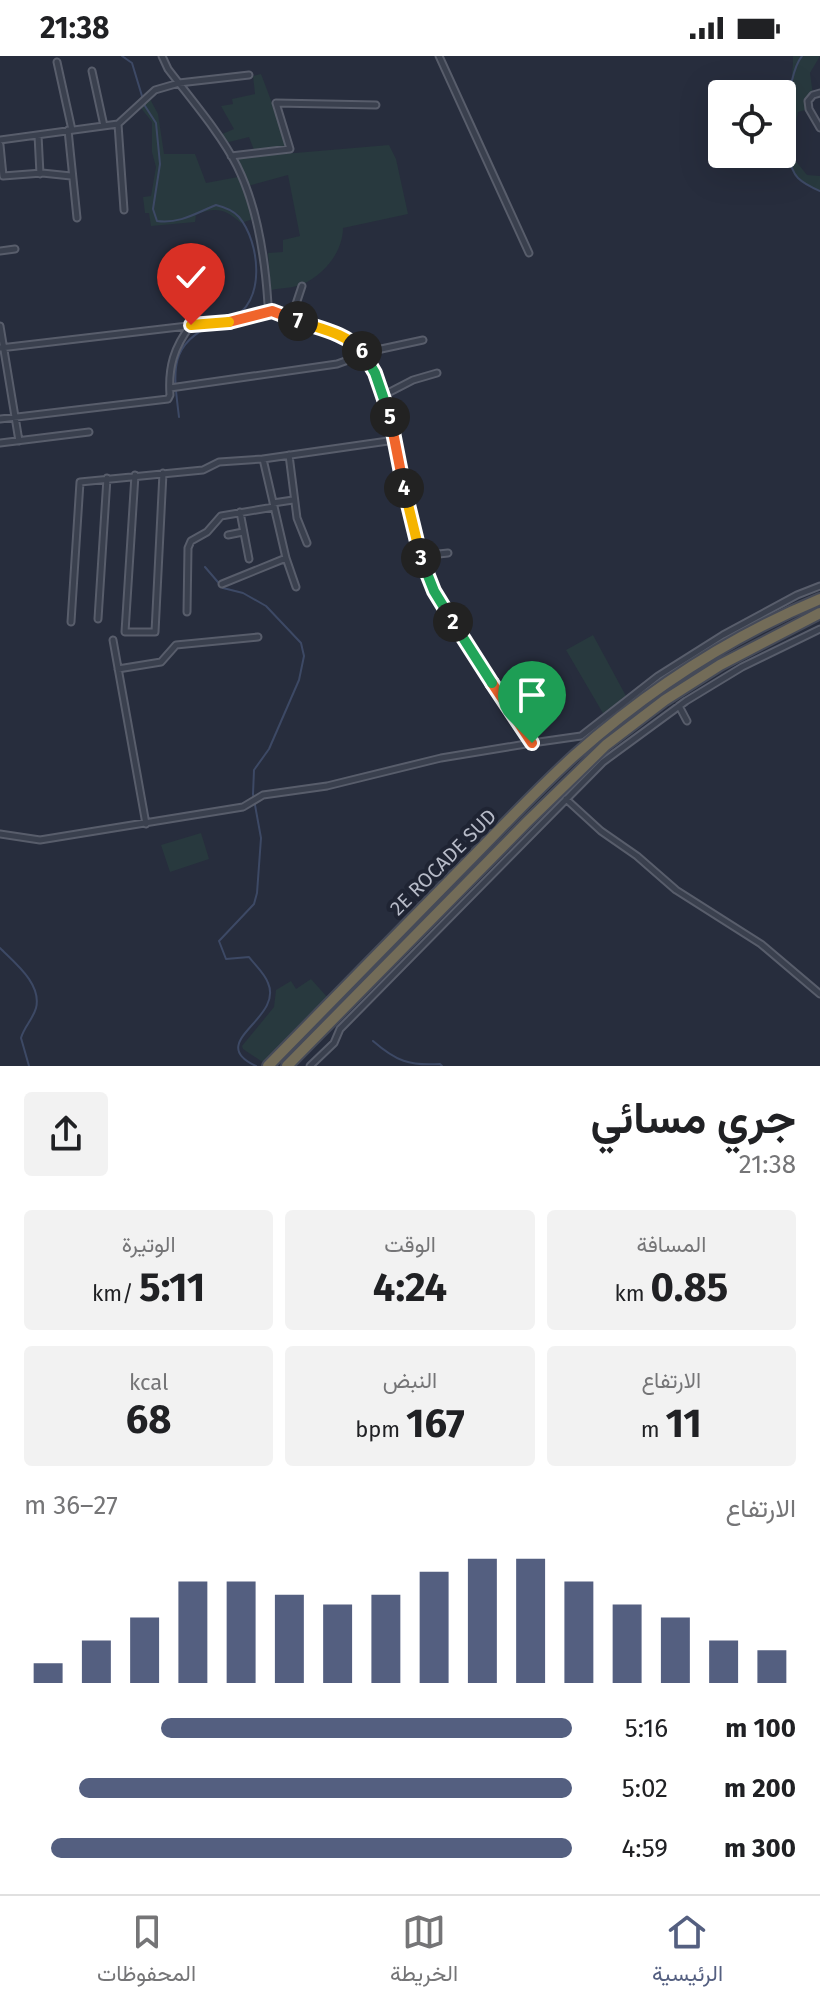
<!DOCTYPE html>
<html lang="ar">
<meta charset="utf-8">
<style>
:root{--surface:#fff;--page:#f2f2f2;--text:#202124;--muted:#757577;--line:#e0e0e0;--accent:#545f80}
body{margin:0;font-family:"Fira Sans",Vazirmatn,sans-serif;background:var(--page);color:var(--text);direction:rtl;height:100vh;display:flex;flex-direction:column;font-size:30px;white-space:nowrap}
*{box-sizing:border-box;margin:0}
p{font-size:26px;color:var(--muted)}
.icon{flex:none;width:44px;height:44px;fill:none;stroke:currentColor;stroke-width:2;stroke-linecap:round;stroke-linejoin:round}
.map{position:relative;height:1010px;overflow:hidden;direction:ltr}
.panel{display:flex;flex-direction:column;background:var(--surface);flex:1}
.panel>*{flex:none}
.tools{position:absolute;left:708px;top:24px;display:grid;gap:16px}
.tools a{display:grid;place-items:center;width:88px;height:88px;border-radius:8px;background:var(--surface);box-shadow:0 8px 32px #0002;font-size:40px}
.pin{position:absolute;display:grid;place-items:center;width:68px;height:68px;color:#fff;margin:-82px -34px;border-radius:50% 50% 50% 0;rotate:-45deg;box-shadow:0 0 8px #0007}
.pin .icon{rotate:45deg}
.km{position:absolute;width:40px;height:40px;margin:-20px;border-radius:50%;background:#222;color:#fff;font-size:22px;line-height:40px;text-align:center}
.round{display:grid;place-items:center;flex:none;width:84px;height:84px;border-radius:8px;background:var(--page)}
.summary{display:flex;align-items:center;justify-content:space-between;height:136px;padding:0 24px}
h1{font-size:44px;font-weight:700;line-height:60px}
.stats{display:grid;grid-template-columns:repeat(3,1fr);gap:12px;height:136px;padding:8px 24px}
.stats div{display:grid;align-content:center;border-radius:8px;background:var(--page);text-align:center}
.stats b{font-size:40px;font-weight:700}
.stats small{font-size:22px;font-weight:400}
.stats p{font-size:22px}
.chart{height:224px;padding:16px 24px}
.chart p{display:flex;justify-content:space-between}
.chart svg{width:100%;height:144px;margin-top:8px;stroke:var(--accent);stroke-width:6}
ul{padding:0 24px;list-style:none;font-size:26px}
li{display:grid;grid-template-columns:128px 96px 1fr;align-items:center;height:60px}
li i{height:20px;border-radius:10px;background:var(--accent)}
.status{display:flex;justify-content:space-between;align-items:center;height:56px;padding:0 40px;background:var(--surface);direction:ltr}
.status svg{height:22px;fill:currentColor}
.tabs{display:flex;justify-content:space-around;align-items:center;height:112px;border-top:2px solid var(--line);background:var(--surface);font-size:22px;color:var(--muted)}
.tabs a{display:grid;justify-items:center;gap:4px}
.tabs .current{color:var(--accent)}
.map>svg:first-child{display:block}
</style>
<div class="status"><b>21:38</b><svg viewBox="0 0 49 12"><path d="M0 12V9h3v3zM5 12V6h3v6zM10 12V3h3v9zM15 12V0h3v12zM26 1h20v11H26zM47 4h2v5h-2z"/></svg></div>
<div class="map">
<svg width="820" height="1010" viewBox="0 0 820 1010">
<rect width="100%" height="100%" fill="#272d3d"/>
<path fill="#28393e" d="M 793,0 L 820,0 L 810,17 L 813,39 L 809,41 L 809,53 L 798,56 L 790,98 L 807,119 L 820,120 L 820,135 C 813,132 804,128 798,123 C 772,97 794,33 793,0 Z
M 261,18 L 289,92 L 254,94 L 249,81 L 225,87 L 220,79 L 234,73 L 221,50 L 233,48 L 232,43 L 255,38 L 253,20 Z
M 150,43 L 158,58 L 164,98 L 195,98 L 206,127 L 238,121 L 253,163 L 241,167 C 226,153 215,150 196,159 L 195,166 L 151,170 L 149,157 L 145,157 L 143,141 L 151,140 L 156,111 L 152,96 L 152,66 L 141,52 Z
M 389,89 L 396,103 L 408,158 L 343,172 C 343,195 325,218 303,228 C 294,232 281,232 271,234 L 268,197 L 283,196 L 283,184 L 300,180 L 288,119 L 248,130 L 242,111 L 236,102 Z
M 593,579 L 626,640 L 604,659 L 566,594 Z
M 201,777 L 209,803 L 170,816 L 161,789 Z
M 311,923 L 328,942 L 264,1007 L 243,993 L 242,990 L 274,951 L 276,934 L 291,925 L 296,933 Z"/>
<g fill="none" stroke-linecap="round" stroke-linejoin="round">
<path stroke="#3d4965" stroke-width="2" d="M 122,0 L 132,7 L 145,50 L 156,67 L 160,108 L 153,153 L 157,165 C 180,168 196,157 216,149 C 224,151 233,154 239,161 C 260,186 267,248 230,263
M 802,0 C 786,19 779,103 798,122 C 804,128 813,132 820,135
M 179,361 C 174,319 167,288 213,269
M 205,511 L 223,532 L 243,537 L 266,550 L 301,587 L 304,600 L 299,624 L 269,693 L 254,714 L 253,738 L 261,782 L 257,837 L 254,848 L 219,885 L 226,903 L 249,901 C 255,909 265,918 268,927 C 284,963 204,986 256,1010
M 0,892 C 15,907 42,928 36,952 C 33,963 24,971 21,982 L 29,1010
M 373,985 C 396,1005 409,1010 440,1008 L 442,1010"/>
<g stroke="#585d6b" stroke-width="9">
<path id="minor" d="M 439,0 L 529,197
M 57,6 L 72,74
M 92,15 L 104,70
M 820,37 L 813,39 L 808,45 L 809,53 L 820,72
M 118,68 L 124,154
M 68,74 L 77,162
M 38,79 L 40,118
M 0,84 L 118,68 L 155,34 L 179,27 L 249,19
M 0,89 L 3,120 L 42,117 L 71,120
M 231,100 L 290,93 L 276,47 L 376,49
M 0,195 L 15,193
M 291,263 L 302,230
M 0,270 L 19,385
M 0,292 L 230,265 L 272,255
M 367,301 L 372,295 L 423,284
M 170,332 L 337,308 L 365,298
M 384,339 L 413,324 L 437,317
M 0,363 L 168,343 L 170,339 C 168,311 174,291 191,269
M 0,387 L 89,376
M 289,399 L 297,462 L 307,487
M 263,403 L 286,502 L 296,531
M 135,419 L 125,576 L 155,576 L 163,417
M 273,447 L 293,444
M 240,456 L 249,503
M 228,479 L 243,476
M 420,500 L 448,497
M 222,528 L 286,502
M 187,556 L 188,492 L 191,485 L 207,476 L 221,460 L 274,451
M 98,563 L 107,422
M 71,566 L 80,426 L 203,414 L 219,406 L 263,403 L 395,384
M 113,584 L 146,768
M 118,613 L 161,606 L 176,589 L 258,581
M 679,650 L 687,665
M 532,687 L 581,680 L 658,620 L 723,579 L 797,539 L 820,530
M 566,743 L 601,775 L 637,800 L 676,834 L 761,888 L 820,938
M 0,778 L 40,784 L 243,751 L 263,739 L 327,730 L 441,702 L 532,687 C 497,630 445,572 423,510 C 401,447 402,350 365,298 C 347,273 299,267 272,255 L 268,248 C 265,202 258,152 237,110 C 221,78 190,42 168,13 L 162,0
M 310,1010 L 334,987 L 340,973 L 603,706 L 686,645 L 742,611 L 820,573"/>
</g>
<g stroke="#454a58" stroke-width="14">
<path id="motorway" d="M 268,1010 C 330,946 393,883 455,819 C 495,779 533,737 575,699 C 647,635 731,580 820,543
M 287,1010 L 527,766 L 606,689 L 665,644 L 720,609 L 820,557"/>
</g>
<use href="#minor" stroke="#3a404e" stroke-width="5"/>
<use href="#motorway" stroke="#736c58" stroke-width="10"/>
</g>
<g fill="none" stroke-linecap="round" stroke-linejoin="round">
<g stroke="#fff" stroke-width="16">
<path id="split-1" d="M 492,627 L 532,687"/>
</g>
<g stroke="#fff" stroke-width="16">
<path id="split-2" d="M 453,566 L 492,627"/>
</g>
<g stroke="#fff" stroke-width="16">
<path id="split-3" d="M 421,502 L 434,535 L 453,566"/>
</g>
<g stroke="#fff" stroke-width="16">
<path id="split-4" d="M 404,432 L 421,502"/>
</g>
<g stroke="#fff" stroke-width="16">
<path id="split-5" d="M 390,361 L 404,432"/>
</g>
<g stroke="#fff" stroke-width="16">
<path id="split-6" d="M 362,295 L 375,317 L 390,361"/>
</g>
<g stroke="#fff" stroke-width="16">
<path id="split-7" d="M 298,265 C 321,273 345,277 362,295"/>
</g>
<g stroke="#fff" stroke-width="16">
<path id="split-8" d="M 229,266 L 272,255 L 298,265"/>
</g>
<g stroke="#fff" stroke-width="16">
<path id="split-9" d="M 191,269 L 229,266"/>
</g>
<use href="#split-1" stroke="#f0652b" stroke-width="10"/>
<use href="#split-2" stroke="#22a559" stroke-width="10"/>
<use href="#split-3" stroke="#22a559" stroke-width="10"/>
<use href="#split-4" stroke="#f5b400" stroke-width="10"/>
<use href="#split-5" stroke="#f0652b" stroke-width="10"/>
<use href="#split-6" stroke="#22a559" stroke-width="10"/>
<use href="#split-7" stroke="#f5b400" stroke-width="10"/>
<use href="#split-8" stroke="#f0652b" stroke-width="10"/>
<use href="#split-9" stroke="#f5b400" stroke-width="10"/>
</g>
<g text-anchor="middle" stroke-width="8" stroke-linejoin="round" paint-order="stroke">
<g font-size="20" fill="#b7bbc8" stroke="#1f2433">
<text transform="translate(443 806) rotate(-45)" y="7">2E ROCADE SUD</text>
</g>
</g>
</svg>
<div class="tools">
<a><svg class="icon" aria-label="locate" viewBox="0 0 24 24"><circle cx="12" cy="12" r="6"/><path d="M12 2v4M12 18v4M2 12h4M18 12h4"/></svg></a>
</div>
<div class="pin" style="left:532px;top:687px;background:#1e9e55"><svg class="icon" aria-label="arrive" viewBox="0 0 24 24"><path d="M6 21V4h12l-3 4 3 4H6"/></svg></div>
<div class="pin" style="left:191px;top:269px;background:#d93025"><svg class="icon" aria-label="check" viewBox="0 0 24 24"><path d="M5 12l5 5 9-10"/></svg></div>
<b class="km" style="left:453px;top:566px">2</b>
<b class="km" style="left:421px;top:502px">3</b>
<b class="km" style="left:404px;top:432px">4</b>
<b class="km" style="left:390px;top:361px">5</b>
<b class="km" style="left:362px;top:295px">6</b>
<b class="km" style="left:298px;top:265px">7</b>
</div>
<section class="panel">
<div class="summary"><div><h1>جري مسائي</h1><p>21:38</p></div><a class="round"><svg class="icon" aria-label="share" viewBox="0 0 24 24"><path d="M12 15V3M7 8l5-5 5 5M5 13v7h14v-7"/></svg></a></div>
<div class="stats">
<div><p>المسافة</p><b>0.85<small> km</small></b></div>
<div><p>الوقت</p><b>4:24</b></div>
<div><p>الوتيرة</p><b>5:11<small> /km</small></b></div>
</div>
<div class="stats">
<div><p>الارتفاع</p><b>11<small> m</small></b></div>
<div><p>النبض</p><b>167<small> bpm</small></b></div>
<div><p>kcal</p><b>68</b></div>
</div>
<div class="chart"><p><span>الارتفاع</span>27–36 m</p>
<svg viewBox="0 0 160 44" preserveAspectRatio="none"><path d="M5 44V38M15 44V31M25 44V24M35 44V13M45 44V13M55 44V17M65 44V20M75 44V17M85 44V10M95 44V6M105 44V6M115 44V13M125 44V20M135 44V24M145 44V31M155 44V34"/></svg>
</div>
<ul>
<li><b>100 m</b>5:16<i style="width:75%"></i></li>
<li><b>200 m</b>5:02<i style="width:90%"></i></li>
<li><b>300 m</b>4:59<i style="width:95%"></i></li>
</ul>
</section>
<nav class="tabs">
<a class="current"><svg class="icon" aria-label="home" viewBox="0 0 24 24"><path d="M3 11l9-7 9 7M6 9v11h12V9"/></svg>الرئيسية</a>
<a><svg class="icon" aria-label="map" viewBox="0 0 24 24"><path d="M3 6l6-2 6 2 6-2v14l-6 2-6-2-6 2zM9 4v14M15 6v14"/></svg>الخريطة</a>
<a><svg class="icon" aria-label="saved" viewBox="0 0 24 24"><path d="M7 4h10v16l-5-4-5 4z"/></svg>المحفوظات</a>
</nav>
